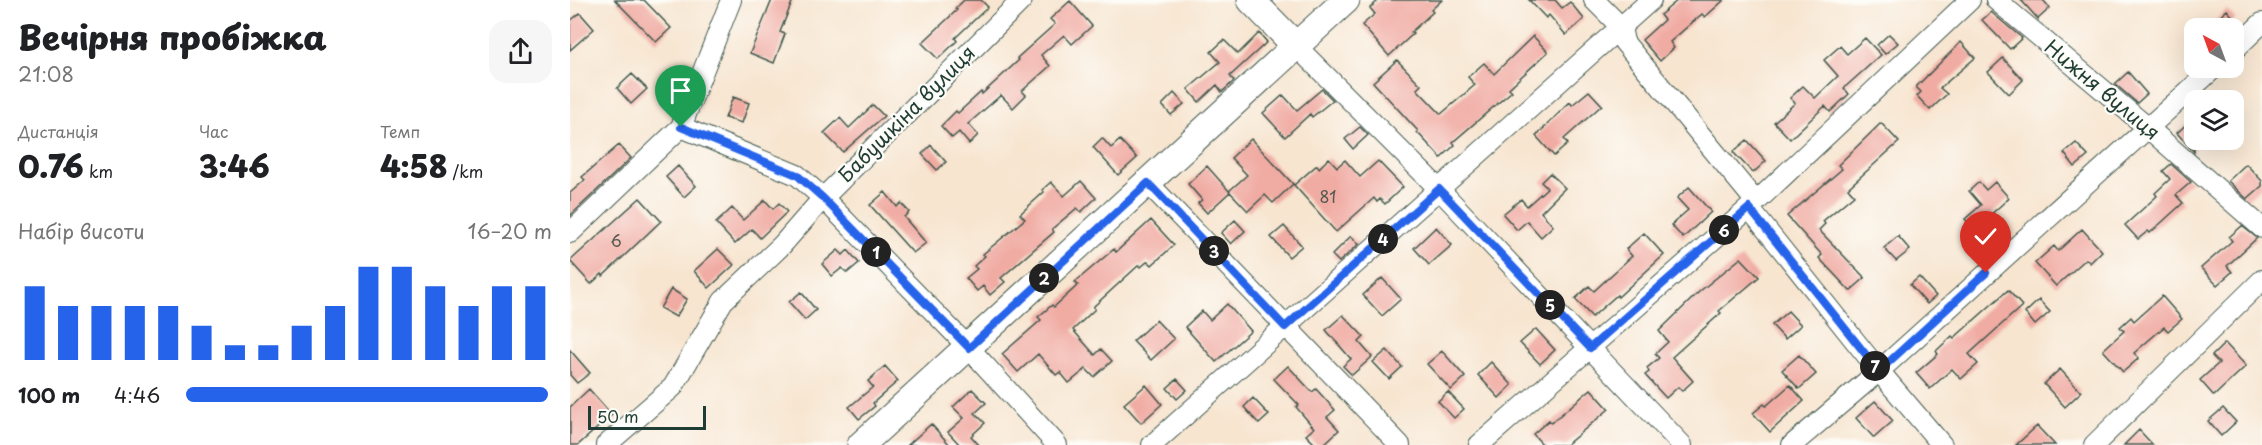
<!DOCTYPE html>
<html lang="uk">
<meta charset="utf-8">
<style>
:root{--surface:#fff;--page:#f6f6f6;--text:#202124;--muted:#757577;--accent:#2563eb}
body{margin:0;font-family:"Playpen Sans",sans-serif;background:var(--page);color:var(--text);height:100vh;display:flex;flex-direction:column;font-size:22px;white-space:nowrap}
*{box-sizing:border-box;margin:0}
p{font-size:20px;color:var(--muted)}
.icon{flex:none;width:33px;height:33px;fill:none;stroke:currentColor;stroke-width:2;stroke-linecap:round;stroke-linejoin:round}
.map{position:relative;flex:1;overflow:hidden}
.side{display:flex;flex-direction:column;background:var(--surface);width:570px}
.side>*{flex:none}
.needle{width:39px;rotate:319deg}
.fabs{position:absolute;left:1614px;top:18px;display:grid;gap:12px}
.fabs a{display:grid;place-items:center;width:60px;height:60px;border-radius:12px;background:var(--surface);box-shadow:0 6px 24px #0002;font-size:30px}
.scale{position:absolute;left:18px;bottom:15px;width:118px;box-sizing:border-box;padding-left:6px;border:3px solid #1f3d34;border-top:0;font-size:16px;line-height:21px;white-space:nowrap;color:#1f3d34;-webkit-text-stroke:4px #fdfcf7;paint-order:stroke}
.pin{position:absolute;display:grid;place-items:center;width:51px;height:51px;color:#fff;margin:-62px -26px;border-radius:50% 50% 50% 0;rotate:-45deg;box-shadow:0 0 6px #0007}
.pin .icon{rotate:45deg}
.km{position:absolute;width:30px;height:30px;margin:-15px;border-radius:50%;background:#222;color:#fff;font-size:16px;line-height:30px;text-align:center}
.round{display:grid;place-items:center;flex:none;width:63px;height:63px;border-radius:18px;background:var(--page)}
.overview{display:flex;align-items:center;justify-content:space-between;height:102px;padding:0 18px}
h1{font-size:33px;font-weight:800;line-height:45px}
.figures{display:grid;grid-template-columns:repeat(3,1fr);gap:9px;height:102px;padding:6px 18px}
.figures div{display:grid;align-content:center}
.figures b{font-size:30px;font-weight:800}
.figures small{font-size:16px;font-weight:400}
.figures p{font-size:16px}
.chart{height:168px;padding:12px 18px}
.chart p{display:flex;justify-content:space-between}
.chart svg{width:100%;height:108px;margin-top:6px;stroke:var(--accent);stroke-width:6}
ul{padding:0 18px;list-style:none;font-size:20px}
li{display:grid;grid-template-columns:96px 72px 1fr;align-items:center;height:45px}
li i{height:15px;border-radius:8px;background:var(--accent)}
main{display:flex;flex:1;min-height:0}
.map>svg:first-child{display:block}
</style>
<main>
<section class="side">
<div class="overview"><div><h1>Вечірня пробіжка</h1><p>21:08</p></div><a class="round"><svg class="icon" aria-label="share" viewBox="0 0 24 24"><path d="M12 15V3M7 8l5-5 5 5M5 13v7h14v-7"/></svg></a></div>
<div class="figures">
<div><p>Дистанція</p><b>0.76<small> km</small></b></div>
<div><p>Час</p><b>3:46</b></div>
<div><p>Темп</p><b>4:58<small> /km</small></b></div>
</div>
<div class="chart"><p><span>Набір висоти</span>16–20 m</p>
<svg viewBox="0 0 160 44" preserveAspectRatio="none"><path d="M5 44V14M15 44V22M25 44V22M35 44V22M45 44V22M55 44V30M65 44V38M75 44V38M85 44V30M95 44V22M105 44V6M115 44V6M125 44V14M135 44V22M145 44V14M155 44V14"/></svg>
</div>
<ul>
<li><b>100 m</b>4:46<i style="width:99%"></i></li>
</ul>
</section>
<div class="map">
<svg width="1692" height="445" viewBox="0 0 1692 445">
<rect width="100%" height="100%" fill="#fdfcf7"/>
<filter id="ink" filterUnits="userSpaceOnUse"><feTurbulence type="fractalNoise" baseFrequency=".0167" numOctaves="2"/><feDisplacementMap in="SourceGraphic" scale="12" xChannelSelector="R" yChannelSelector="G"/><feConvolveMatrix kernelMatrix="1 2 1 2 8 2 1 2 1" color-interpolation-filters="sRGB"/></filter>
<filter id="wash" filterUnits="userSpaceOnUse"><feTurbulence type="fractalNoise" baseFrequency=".008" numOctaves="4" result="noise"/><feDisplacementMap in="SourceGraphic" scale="24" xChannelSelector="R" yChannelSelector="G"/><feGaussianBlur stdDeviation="1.35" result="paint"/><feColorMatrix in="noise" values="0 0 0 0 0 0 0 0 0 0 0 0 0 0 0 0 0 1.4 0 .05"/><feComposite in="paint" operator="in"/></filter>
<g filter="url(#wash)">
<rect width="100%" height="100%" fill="#f7e5d0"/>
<g id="blocks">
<path fill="#f0aba3" d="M 45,0 L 74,0 L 101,28 L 86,42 Z
M 202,0 L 223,0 L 210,32 L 215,34 L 204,63 L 180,53 Z
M 394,0 L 411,0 L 418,7 L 385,38 L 387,41 L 368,59 L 352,43 L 387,10 L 385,9 Z
M 809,0 L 872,0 L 861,10 L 863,12 L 841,32 L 843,34 L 819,56 L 792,25 L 805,14 L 800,8 Z
M 959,0 L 985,0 L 992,8 L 1000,2 L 1014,19 L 996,35 L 979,15 L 976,18 Z
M 1108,0 L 1154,0 L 1135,17 L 1132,14 L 1100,42 L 1104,48 L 1090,61 L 1072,40 L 1094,20 L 1090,15 Z
M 1451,0 L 1473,0 L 1480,8 L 1468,19 Z
M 500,1 L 522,26 L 502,44 L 494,35 L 471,55 L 480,66 L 452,91 L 456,95 L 443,108 L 431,95 L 398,124 L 408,135 L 399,144 L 389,132 L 382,138 L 371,126 L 386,111 L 388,113 L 411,92 L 412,94 L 449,60 L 447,58 L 485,24 L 480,19 Z
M 1657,10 L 1665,19 L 1655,28 L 1637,28 Z
M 1421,12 L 1452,38 L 1440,49 L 1412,20 Z
M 10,13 L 24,29 L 0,50 L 0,21 Z
M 689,33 L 697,42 L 660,76 L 664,81 L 652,92 L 647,85 L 629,102 L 618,89 L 650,62 L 641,52 L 654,40 L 668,54 Z
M 1319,34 L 1328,43 L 1315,54 L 1307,45 Z
M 963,36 L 978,52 L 939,88 L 942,91 L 883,142 L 885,145 L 871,158 L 847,132 L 848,131 L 803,82 L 827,60 L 851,85 L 847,89 L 871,114 L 905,85 L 898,77 L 914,63 L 924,74 Z
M 1295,38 L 1311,55 L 1274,88 L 1279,94 L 1260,112 L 1255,106 L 1220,139 L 1204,122 L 1225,103 L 1220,98 L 1233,86 L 1245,98 L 1268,76 L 1254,60 L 1270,46 L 1277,54 Z
M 1391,42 L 1405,58 L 1370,88 L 1377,94 L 1360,110 L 1347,96 L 1351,92 L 1346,87 Z
M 1433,58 L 1453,80 L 1439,94 L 1418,72 Z
M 1558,72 L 1577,94 L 1567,103 L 1545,84 Z
M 62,74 L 77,89 L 61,104 L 47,88 Z
M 752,89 L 763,100 L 742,117 L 740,114 L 715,137 L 693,113 L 713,95 L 727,110 Z
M 1019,91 L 1032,105 L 994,139 L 998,144 L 984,156 L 966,136 L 1000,102 L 1002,105 Z
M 604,93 L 614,104 L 601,115 L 592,105 Z
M 163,97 L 179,103 L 172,123 L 155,118 Z
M 303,105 L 314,116 L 273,152 L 254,133 L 270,118 L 279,128 Z
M 1624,117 L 1624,152 L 1607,133 Z
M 1311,123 L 1329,142 L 1278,188 L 1284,195 L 1253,221 L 1255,224 L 1249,230 L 1295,278 L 1280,291 L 1249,258 L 1252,255 L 1217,216 L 1272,169 L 1268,165 Z
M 790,127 L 798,135 L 783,149 L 775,139 Z
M 532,138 L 541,148 L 550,140 L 567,158 L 548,175 L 523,147 Z
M 681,139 L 723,184 L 703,203 L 695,195 L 678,211 L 660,192 L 637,213 L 628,203 L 632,200 L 618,184 L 637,166 L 659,191 L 677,175 L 661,158 Z
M 1177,140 L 1196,161 L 1183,173 L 1163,152 Z
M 1506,143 L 1518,156 L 1505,167 L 1494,153 Z
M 49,145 L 61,158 L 0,216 L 0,193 L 15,180 L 12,177 Z
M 361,145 L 376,162 L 367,170 L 352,154 Z
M 759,158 L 767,167 L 775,160 L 790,177 L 808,161 L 833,187 L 815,204 L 810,199 L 807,202 L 804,198 L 766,232 L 724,185 L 747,165 L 749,168 Z
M 1601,164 L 1621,182 L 1606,195 L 1613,203 L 1580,233 L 1578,231 L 1568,239 L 1555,225 L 1587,196 L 1585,193 L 1600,179 L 1593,171 Z
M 1676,164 L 1692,181 L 1692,186 L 1677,199 L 1658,181 Z
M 108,166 L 126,186 L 114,197 L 96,177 Z
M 980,173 L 995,188 L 971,212 L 983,226 L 971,237 L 957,221 L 947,230 L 933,214 L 951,199 L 957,206 L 977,188 L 971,182 Z
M 511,181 L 526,198 L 511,212 L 507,208 L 482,229 L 484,232 L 431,278 L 435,282 L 420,295 L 413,286 L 407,291 L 396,278 L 407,269 L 404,266 L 415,256 L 413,254 L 455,219 L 450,214 L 474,192 L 472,190 L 481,182 L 494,196 Z
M 1409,182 L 1416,190 L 1425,182 L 1439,198 L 1418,217 L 1428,229 L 1414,240 L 1395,219 L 1411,205 L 1399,191 Z
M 1119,187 L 1141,212 L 1113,238 L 1101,225 L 1118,210 L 1107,198 Z
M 315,192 L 327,207 L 331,203 L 339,212 L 334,217 L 356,243 L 343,253 L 300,205 Z
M 70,198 L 91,221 L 33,276 L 32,274 L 21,284 L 0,261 Z
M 195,200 L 203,209 L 209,203 L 217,212 L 190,238 L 182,229 L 165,244 L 146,223 L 162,208 L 173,220 Z
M 581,220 L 604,245 L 582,265 L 578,261 L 571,267 L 569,265 L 523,307 L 525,309 L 503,330 L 525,355 L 531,349 L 542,361 L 524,377 L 516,369 L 499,383 L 490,372 L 486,375 L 468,354 L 448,372 L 432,354 L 471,320 L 468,317 L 482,305 L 484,307 L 508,285 L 505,282 L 544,249 L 546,252 Z
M 665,220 L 675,231 L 661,244 L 651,233 Z
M 714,226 L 732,246 L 719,257 L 701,237 Z
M 1672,226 L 1687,238 L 1657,266 L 1662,272 L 1647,285 L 1631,268 L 1662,241 L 1659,237 Z
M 866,227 L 882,245 L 859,265 L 844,248 Z
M 1512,229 L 1532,251 L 1520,263 L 1516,259 L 1486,286 L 1465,263 L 1484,246 L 1488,251 Z
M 1074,233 L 1094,255 L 1048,297 L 1047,295 L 1022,317 L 1005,299 L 1019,286 L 1024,291 L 1062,256 L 1056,249 Z
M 781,236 L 789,244 L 769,262 L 762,255 Z
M 1328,236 L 1340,250 L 1326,261 L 1314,248 Z
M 148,249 L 164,265 L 139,288 L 124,271 Z
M 268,250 L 273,255 L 278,250 L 289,263 L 277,273 L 272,268 L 262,276 L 252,264 Z
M 1171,258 L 1189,277 L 1149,311 L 1151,313 L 1102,357 L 1123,381 L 1112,391 L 1108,387 L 1096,398 L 1075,375 L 1079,372 L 1077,368 L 1089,358 L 1085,354 L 1098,342 L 1089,331 L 1130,291 Z
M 1349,277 L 1366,296 L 1357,304 L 1340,285 Z
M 812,278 L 831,299 L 812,316 L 793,295 Z
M 101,289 L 117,299 L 106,317 L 90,308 Z
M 1438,290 L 1452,306 L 1399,354 L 1408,364 L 1391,379 L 1382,369 L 1360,389 L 1346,373 L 1368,354 L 1366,351 L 1382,336 L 1384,338 Z
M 231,292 L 246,310 L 235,320 L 219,302 Z
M 1592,296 L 1612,319 L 1598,331 L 1594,327 L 1564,353 L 1569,358 L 1553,372 L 1533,350 L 1554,331 L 1550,327 L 1561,317 L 1564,321 Z
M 1469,300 L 1480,312 L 1465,325 L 1455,313 Z
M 657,304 L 681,331 L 646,362 L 615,327 L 632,311 L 640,320 Z
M 1218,311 L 1231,325 L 1215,339 L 1202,325 Z
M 773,315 L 794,337 L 789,342 L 802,357 L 782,375 L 773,366 L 781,359 L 756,330 Z
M 586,320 L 604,339 L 581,360 L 563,341 Z
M 966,329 L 985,350 L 970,364 L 950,343 Z
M 1655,343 L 1676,366 L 1644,396 L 1630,380 L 1649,363 L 1642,356 Z
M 0,350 L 20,373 L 7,383 L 0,375 Z
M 817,350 L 832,367 L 819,379 L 803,362 Z
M 872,351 L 895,377 L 881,390 L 857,364 Z
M 1229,355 L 1246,374 L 1229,389 L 1212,370 Z
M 921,362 L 942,385 L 929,398 L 908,375 Z
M 315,366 L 328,381 L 303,403 L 305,406 L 289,419 L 279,407 L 303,387 L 298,381 Z
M 718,366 L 742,392 L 746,389 L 765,410 L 757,417 L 769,430 L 753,445 L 746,445 L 736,435 L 744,428 L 726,407 L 729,405 L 704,379 Z
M 1490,369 L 1511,392 L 1495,407 L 1474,384 Z
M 607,379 L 617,390 L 607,399 L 597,388 Z
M 576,385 L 592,404 L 571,423 L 554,404 Z
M 1220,385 L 1234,401 L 1200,432 L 1183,413 L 1194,404 L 1196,406 Z
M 19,389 L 42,415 L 8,445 L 0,445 L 0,407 Z
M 402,389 L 416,403 L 405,413 L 415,423 L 401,436 L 409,445 L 390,445 L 378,432 L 394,418 L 383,407 Z
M 1021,389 L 1039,409 L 996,445 L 973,445 L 963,434 L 979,420 L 981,423 Z
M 878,392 L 894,409 L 884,418 L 868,401 Z
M 683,398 L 699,415 L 689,424 L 674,407 Z
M 1305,401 L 1323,421 L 1304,438 L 1286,418 Z
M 1653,408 L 1666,422 L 1651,436 L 1638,421 Z
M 361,424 L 380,445 L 338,445 Z
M 1467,426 L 1485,445 L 1446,445 Z
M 1569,430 L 1583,445 L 1554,445 Z"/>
</g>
</g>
<g filter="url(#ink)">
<use href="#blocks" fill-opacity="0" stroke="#3f564b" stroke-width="1.5"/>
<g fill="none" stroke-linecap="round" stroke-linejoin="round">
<g stroke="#3f564b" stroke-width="22">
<path id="street" d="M 1024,0 L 1051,27 L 1054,42 L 1186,202
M 1426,0 L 1577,127 L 1692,228
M 726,46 L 869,189 L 1112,445
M 1664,50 L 1692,23
M 111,127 L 227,175 L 253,198 L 399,348 L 487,445
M 578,183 L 830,445
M 1179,208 L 1309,371 L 1372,445
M 0,233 L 111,127 L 161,0
M 36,445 L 103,387 L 153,301 L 212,245 L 253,198 L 452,0
M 582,445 L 1081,0
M 909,445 L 1186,202 L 1400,0
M 1222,445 L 1309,371 L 1644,68
M 1524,445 L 1692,280"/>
</g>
<g stroke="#3f564b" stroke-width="29">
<path id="secondary" d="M 681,0 L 726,46
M 291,445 L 776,0"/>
</g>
<use href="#street" stroke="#fff" stroke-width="20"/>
<use href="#secondary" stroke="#fff" stroke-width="27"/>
</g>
</g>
<g fill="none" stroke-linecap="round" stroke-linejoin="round" filter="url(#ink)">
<g stroke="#fff" stroke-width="12">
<path id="route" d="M 111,127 L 227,175 L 253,198 L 399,348 L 578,183 L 715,327 L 869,189 L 1020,348 L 1179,208 L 1309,371 L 1416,273"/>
</g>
<use href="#route" stroke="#2563eb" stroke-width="8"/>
</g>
<g text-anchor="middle" stroke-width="4.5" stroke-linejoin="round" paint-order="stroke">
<g font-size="16" fill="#535850">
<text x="758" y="203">81</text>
<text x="46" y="247">6</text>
</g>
<g font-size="20" fill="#1f3d34" stroke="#fdfcf7">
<text transform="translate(1532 90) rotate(40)" y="7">Нижня вулиця</text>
<text transform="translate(337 114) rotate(-45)" y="7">Бабушкіна вулиця</text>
</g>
</g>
</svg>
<div class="fabs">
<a><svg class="needle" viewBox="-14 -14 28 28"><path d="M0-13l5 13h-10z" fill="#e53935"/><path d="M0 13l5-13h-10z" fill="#757577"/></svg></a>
<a><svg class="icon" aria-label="layers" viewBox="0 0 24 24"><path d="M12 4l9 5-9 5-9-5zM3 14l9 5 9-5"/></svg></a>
</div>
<div class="scale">50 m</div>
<div class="pin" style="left:111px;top:127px;background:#1e9e55"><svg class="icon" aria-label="arrive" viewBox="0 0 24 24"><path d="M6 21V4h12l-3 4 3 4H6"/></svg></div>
<div class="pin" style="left:1416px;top:273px;background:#d93025"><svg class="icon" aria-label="check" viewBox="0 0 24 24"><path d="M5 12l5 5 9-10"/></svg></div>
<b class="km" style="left:306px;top:252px">1</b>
<b class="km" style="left:474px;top:278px">2</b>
<b class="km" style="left:644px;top:251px">3</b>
<b class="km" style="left:813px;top:239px">4</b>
<b class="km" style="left:980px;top:305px">5</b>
<b class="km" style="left:1154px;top:230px">6</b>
<b class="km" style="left:1305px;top:366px">7</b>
</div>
</main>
